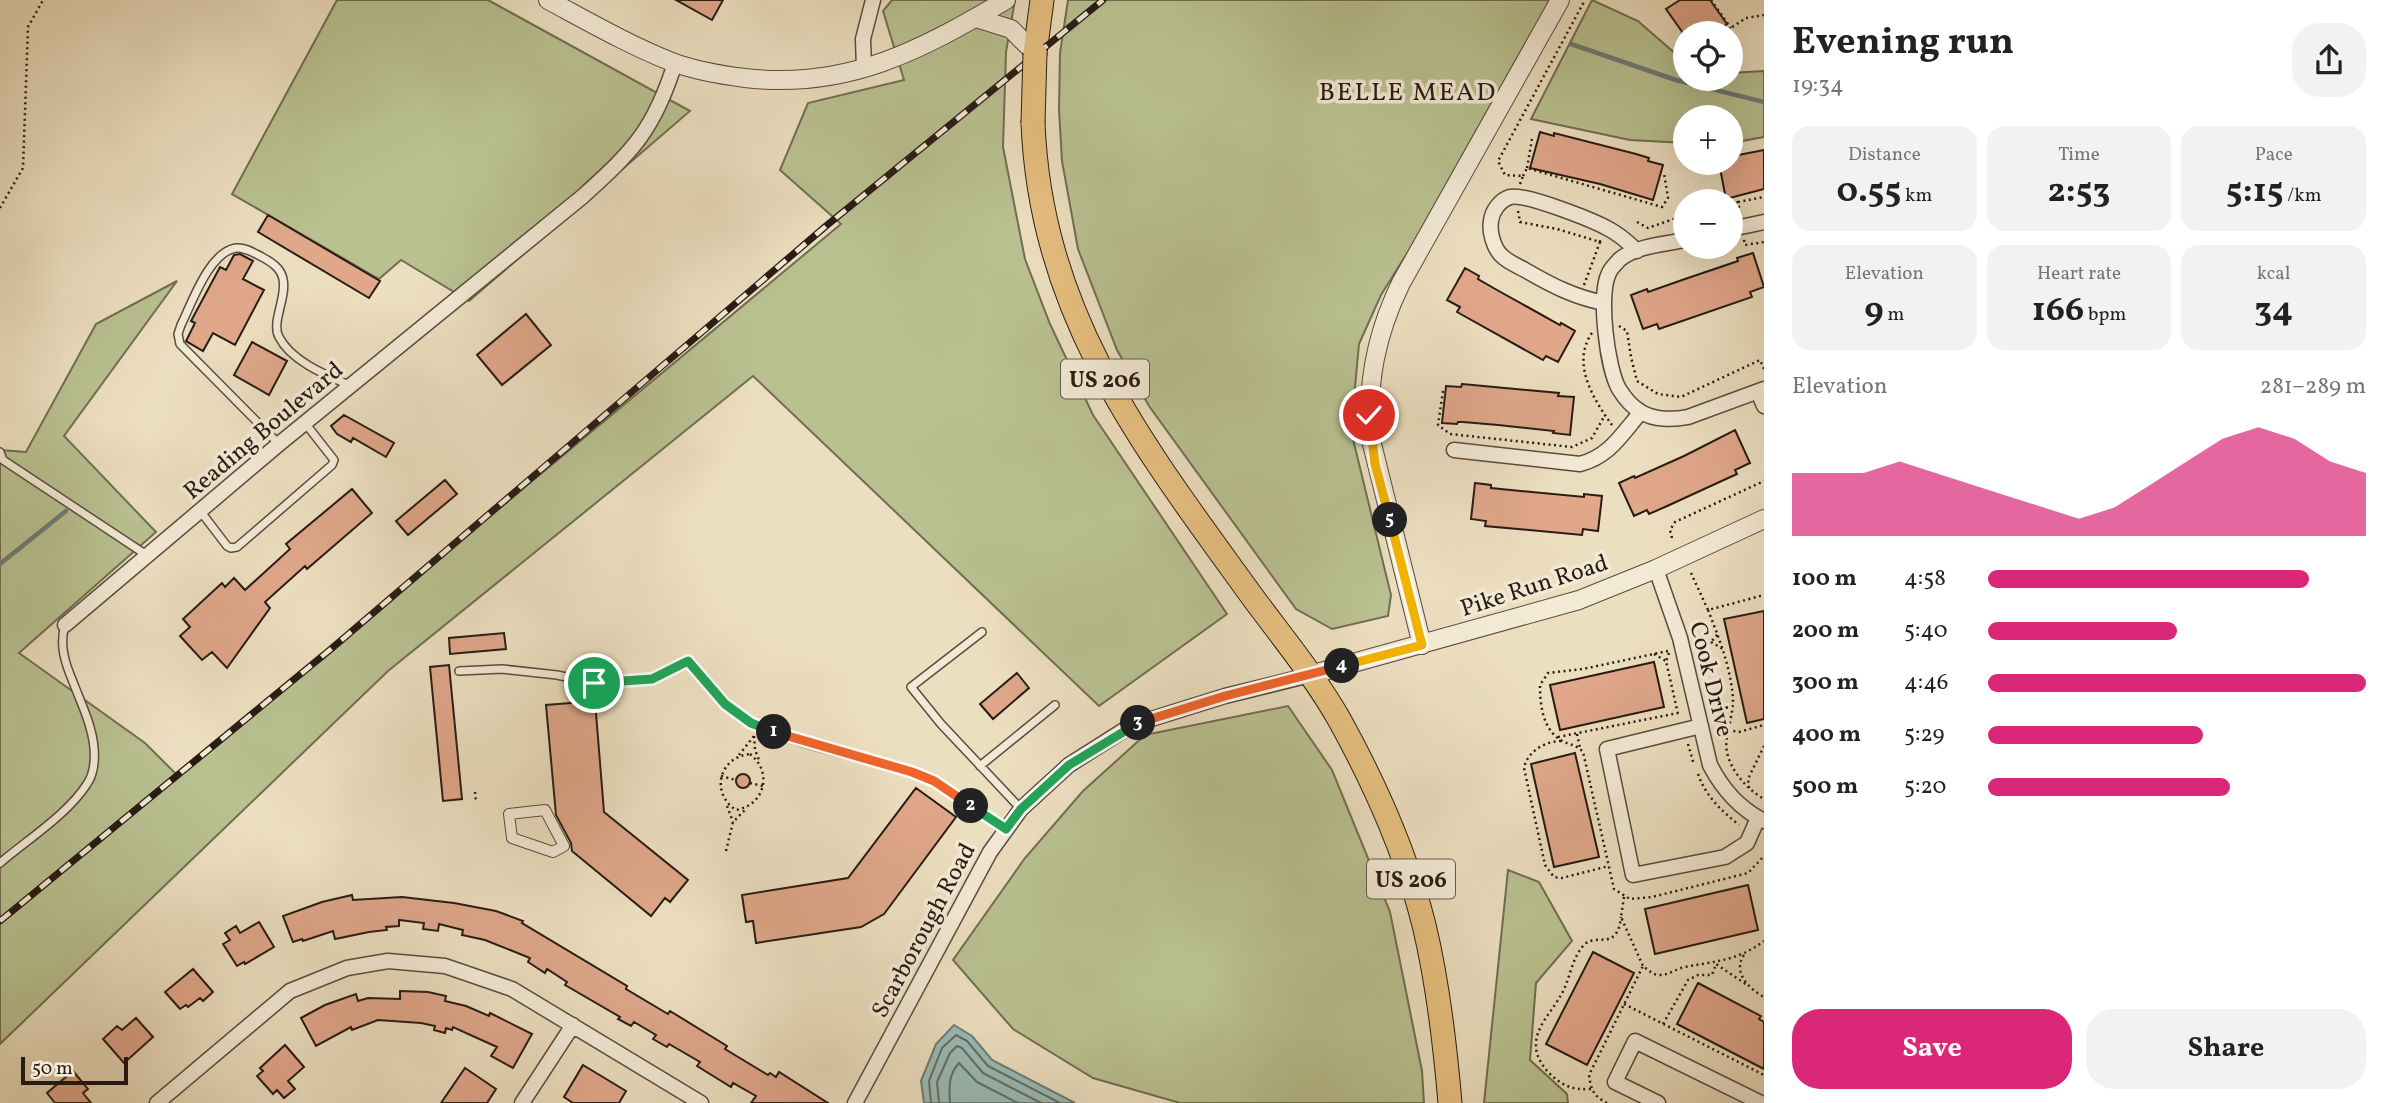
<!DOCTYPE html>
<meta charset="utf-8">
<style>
:root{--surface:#fff;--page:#f2f2f2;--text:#222;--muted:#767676;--accent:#db2777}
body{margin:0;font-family:Vollkorn,serif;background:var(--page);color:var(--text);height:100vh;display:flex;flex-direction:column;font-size:26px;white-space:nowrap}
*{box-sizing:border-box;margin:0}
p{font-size:23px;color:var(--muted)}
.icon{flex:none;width:38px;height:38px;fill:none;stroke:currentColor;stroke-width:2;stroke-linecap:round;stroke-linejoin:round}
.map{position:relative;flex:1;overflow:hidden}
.panel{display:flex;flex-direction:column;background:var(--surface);width:630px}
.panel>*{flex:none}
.fabs{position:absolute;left:1673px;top:21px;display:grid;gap:14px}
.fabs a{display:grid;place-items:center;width:70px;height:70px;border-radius:50%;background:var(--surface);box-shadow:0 7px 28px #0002;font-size:35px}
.scale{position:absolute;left:21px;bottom:18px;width:107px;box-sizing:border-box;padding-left:7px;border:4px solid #281b14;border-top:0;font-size:19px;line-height:24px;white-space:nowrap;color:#281b14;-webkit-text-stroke:5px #f3ead6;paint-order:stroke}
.pin{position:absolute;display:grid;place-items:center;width:60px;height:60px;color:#fff;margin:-30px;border:4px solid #fff;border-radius:50%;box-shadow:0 2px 7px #0007}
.km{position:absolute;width:35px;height:35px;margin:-18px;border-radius:50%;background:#222;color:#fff;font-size:19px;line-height:35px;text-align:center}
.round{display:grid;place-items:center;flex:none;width:74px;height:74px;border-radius:28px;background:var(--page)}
.summary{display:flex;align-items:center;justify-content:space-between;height:119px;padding:0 28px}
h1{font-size:38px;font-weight:700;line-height:52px}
.figures{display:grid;grid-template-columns:repeat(3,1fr);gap:10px;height:119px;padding:7px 28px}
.figures div{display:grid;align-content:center;border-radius:18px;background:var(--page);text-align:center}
.figures b{font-size:35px;font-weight:700}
.figures small{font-size:19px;font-weight:400}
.figures p{font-size:19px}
.chart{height:196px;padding:14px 28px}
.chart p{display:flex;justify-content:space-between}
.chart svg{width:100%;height:126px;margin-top:7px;fill:var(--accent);opacity:.7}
.cta{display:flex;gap:14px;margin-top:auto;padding:14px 28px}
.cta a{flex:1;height:80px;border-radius:28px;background:var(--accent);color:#fff;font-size:28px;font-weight:700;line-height:80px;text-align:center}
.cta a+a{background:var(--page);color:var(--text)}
ul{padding:0 28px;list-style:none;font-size:23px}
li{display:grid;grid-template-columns:112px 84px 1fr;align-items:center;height:52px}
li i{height:18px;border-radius:9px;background:var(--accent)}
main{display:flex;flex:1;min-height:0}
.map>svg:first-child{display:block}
</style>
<main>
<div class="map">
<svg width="1764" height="1103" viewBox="0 0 1764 1103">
<rect width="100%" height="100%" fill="#ecdfc0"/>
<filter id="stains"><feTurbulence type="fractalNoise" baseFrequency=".00286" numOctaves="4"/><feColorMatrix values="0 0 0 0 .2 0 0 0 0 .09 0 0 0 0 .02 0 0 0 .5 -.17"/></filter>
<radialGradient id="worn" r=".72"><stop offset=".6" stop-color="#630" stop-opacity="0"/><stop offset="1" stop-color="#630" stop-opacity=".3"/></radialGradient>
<path fill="#b9c191" stroke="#706e52" stroke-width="2" d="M 337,0 L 488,0 L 690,111 L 469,301 L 401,260 L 379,279 L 232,194 Z
M 892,0 L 1015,0 L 1006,52 L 1003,147 L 1025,259 L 1050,324 L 1093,415 L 1227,614 L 1099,706 L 753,376 L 388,671 L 0,1044 L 0,450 L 26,452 L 96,324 L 177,281 L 64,436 L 156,532 L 19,653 L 145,743 L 178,776 L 841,224 L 780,170 L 808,103 L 904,80 L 883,11 Z
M 1068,0 L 1550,0 L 1411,247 L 1381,295 L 1359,344 L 1351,431 L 1391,595 L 1388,616 L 1332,629 L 1296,609 L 1149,406 L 1117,350 L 1078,249 L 1062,161 L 1059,110 L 1060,53 Z
M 1592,0 L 1638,21 L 1685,62 L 1685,79 L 1731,79 L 1731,73 L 1764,71 L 1764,137 L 1731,143 L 1731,117 L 1685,117 L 1685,143 L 1630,140 L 1531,119 Z
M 1288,706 L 1332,770 L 1390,912 L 1422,1071 L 1424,1103 L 1180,1103 L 1093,1078 L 1013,1029 L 953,960 L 1025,858 L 1083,791 L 1145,735 Z
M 1508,870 L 1539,882 L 1572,941 L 1536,983 L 1530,1060 L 1567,1094 L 1568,1103 L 1484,1103 Z"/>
<path fill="#9abcb8" stroke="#6c7c76" stroke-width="2" d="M 954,1025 L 972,1036 L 992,1060 L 1075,1103 L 924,1103 L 921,1081 L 936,1044 Z"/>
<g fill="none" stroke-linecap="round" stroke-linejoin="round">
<path stroke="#616c66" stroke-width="2" d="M 931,1103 L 929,1081 L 942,1048 L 956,1035 L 967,1041 L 988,1066 L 1060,1103
M 939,1103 L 937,1082 L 950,1053 L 957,1046 L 962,1048 L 983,1073 L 1041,1103
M 950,1103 C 949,1088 948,1075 959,1063 L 977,1082 L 1018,1103"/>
<path stroke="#6c7c76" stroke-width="4.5" d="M 1571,44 L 1676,80 L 1764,102
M 0,564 L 66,511"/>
</g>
<path fill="#e0a78b" stroke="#281b14" stroke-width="2" d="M 676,0 L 723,0 L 712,20 Z
M 1680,0 L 1710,0 L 1727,24 L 1716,33 L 1683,33 L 1666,9 Z
M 1540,132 L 1554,136 L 1554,133 L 1636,154 L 1649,158 L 1648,161 L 1663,165 L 1653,200 L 1600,184 L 1530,168 Z
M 1764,150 L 1764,189 L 1726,199 L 1719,163 L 1731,163 L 1734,160 L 1733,156 Z
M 268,215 L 380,281 L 369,298 L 258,232 Z
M 1753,253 L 1764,287 L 1750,292 L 1752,297 L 1659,329 L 1657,324 L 1643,329 L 1631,295 L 1647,289 L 1648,292 L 1685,279 L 1738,261 L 1737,258 Z
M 240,254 L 253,261 L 243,279 L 264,290 L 235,345 L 213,333 L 203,351 L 186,341 L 195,323 L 191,321 L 220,267 L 226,270 L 234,255 Z
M 1465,268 L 1479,276 L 1478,279 L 1497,290 L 1560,325 L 1561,323 L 1575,331 L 1558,362 L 1546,356 L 1543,360 L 1457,312 L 1460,307 L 1447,300 Z
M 526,314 L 551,345 L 502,385 L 477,355 Z
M 252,342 L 287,361 L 269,395 L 234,375 Z
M 1462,384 L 1559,393 L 1558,396 L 1574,397 L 1570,435 L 1553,433 L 1554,431 L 1498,425 L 1463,422 L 1458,422 L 1457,424 L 1442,423 L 1446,386 L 1461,387 Z
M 344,415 L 394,443 L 386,457 L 353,438 L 351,442 L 337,434 L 331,426 Z
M 1735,430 L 1750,463 L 1735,470 L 1737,474 L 1665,507 L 1649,514 L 1647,510 L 1634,516 L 1619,483 L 1634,476 L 1635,478 L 1684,456 Z
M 445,480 L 457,494 L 408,535 L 396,521 Z
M 1475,483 L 1491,485 L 1491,488 L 1584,497 L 1584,494 L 1602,496 L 1598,531 L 1583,529 L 1582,535 L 1485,526 L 1486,521 L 1471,519 Z
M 352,489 L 372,513 L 307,569 L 305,566 L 265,602 L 270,608 L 227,668 L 212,652 L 202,660 L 180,636 L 190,627 L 183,619 L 222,583 L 225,587 L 234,578 L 245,590 L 290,549 L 286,544 Z
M 1764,611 L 1764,719 L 1747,723 L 1724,619 Z
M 504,633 L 506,649 L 450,654 L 449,638 Z
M 1654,662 L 1664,707 L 1560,730 L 1550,685 Z
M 449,665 L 462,799 L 443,801 L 430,667 Z
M 1017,673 L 1029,688 L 993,719 L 980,704 Z
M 595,701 L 604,812 L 688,880 L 670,902 L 665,898 L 651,916 L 572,851 L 571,843 L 556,815 L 546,705 Z
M 1575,753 L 1599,857 L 1554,867 L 1531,764 Z
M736 781a7 7 0 1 1 14 0a7 7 0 1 1-14 0Z
M 916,788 L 956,817 L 884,914 L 861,927 L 756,943 L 753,921 L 746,922 L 742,895 L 848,878 Z
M 1748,885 L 1758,930 L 1655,954 L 1645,909 Z
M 352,895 L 353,900 L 402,897 L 454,903 L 496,911 L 523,921 L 522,923 L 627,986 L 626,989 L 668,1014 L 670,1011 L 727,1046 L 725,1049 L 768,1075 L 770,1073 L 776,1077 L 779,1072 L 828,1103 L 751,1103 L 756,1096 L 733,1083 L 731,1087 L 718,1079 L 697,1066 L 700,1062 L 669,1044 L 667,1047 L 653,1039 L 656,1035 L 634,1022 L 631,1026 L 618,1019 L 620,1017 L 565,985 L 567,982 L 547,969 L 545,973 L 528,962 L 530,958 L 485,940 L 462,935 L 463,930 L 439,924 L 438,931 L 423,929 L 424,923 L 399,920 L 399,926 L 386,927 L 387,930 L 369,932 L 335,939 L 333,931 L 303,941 L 302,939 L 293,942 L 283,916 L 322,902 Z
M 259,922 L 274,947 L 245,964 L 244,962 L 237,966 L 223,944 L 230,940 L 225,933 L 236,926 L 240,933 Z
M 1593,952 L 1634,973 L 1587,1065 L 1546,1044 Z
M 193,969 L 213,992 L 203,1001 L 200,998 L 188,1007 L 186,1005 L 180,1009 L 165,992 Z
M 1698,983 L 1761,1016 L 1759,1019 L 1764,1022 L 1764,1069 L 1677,1024 Z
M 400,991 L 428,992 L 446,996 L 445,1001 L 466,1006 L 489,1016 L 490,1013 L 532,1034 L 513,1068 L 491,1056 L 497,1047 L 453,1027 L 452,1030 L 446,1028 L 445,1033 L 434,1030 L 435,1026 L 421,1023 L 378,1020 L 352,1030 L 351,1027 L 316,1046 L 301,1018 L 325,1005 L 356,994 L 358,1001 L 368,998 L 400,999 Z
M 136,1018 L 153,1037 L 124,1063 L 103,1039 L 117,1026 L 122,1030 Z
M 285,1045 L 304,1067 L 288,1081 L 295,1089 L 284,1098 L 277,1090 L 273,1094 L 257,1076 L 263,1071 L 260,1068 Z
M 583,1065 L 626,1091 L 619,1103 L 573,1103 L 564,1097 Z
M 465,1068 L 496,1089 L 487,1103 L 441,1103 Z
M 73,1071 L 88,1089 L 83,1093 L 91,1103 L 55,1103 L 47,1093 Z"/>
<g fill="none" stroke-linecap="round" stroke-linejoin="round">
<g stroke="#594c3f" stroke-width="10">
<path id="service" d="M 279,444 L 180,344 L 178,334 L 181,325 C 192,303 209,252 236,248 C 245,247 254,253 262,257 C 271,262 281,268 283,279 C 287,298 271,322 279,337 C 291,361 326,375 349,385
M 0,452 L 3,460 L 148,556
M 201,512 L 227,546 L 231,548 L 237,547 L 332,465 L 334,460 L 305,423
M 982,632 L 911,687 L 941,724 L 1021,809
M 459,671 L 502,669 L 557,675 L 594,683 L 607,683 L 652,679 L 688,661 C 700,675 712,694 726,705 C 779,749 867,753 930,780 C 956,790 983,814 1006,829
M 980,766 L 1055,705
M 0,863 C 27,840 68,814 87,784 C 94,774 95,760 94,748 C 92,725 81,703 73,682 C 65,663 59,645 65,625"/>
</g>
<g stroke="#594c3f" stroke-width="12">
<path id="pedestrian" d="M 545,810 L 564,846 L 553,852 L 512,838 L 509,814 Z"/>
</g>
<g stroke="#594c3f" stroke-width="17">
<path id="minor" d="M 864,68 L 863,39 L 873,0
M 1731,229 L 1764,222
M 1685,240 C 1665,244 1635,246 1619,260 C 1616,264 1611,268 1609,273 C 1598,294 1607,368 1619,389 C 1624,397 1632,407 1641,412 C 1654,420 1673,420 1688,417 L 1764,389
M 1604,303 C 1574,297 1551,285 1525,270 C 1518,266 1508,262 1502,256 C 1494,249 1489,232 1491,221 C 1492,211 1500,200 1510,197 C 1525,193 1592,220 1607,228 C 1619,234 1628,242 1637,251
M 1758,392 L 1764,406
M 1454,450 L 1580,464 C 1610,456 1621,435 1641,412
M 1656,569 L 1680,638 L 1710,765 C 1723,790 1739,808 1764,821
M 65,625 L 279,444 L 582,197 C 633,151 654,130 675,63
M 1701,726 L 1607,749 L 1633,875 L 1725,857 L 1747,843 L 1758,818
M 157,1103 L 290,991 L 347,968 L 388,961 L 445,966 L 512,989 L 701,1103
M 522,1103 L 573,1025
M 855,1103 L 990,852 L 1021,809 L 1069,765 L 1132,725 L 1225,696 L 1310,675
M 1658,1103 L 1615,1082 L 1635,1041 L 1761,1103"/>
</g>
<g stroke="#594c3f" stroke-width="20">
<path id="tertiary" d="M 548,0 C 589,22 629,45 672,62 C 696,71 721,75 745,78 C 848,90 921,50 1006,0
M 976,18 L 1011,29 L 1035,53
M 1422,645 L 1371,440 C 1366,384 1376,334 1401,283 L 1560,0
M 1310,675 L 1579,600 L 1656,569 L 1764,519"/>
</g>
<g stroke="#281b14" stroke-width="25">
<path id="trunk" d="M 1035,53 L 1042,0
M 1033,123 C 1041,318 1145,448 1254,599 C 1283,638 1315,677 1339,719 C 1375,784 1406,853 1424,925 C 1438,983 1445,1044 1450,1103"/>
</g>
<path stroke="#281b14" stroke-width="2.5" stroke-dasharray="2 3.5" stroke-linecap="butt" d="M 1711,0 L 1731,28
M 1723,33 L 1746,18 L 1764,15
M 1527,168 L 1532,139
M 1523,176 L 1527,168 L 1662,207 L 1668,198 L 1664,173
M 1520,184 L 1523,176 L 1505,175 L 1498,161 L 1585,0
M 1738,202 L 1764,197
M 1731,203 L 1738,202 L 1740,212
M 0,208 L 23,168 L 28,27 L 43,0
M 1518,211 L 1520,222 L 1557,229 L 1600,242 L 1600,240
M 1637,222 L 1648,228 L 1685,215
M 1744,240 L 1745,245 L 1764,242
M 1584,285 L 1600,242
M 1619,326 L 1627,331 L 1631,357 L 1637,381 L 1658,394 L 1681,397 L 1760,360 L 1764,369
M 1592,333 C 1571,363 1593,399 1612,425
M 1443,391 L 1438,425 L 1450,434 L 1572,447 L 1592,438 L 1605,415
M 1672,538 L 1670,530 L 1675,522 L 1764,481
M 1691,573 L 1708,610 L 1764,595
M 1708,610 C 1719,638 1731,668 1733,699 C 1733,712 1729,725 1727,737 C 1722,761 1743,787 1764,799
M 1711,642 L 1723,649
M 1697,646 L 1711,642 L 1718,634
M 1668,651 L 1583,669 L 1548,673 L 1540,685 C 1540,706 1543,730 1562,741 C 1570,745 1577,745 1583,752 L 1614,889 L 1630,899 L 1652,897 L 1748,873 L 1764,856
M 1669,653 L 1666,661 L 1678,714
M 1654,654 L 1666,661
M 1728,730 L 1739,732 L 1764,725
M 1577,734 L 1580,748
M 754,736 L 755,750 L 759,760
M 1558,737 L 1678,713
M 1561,741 C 1545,741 1527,752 1524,768 L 1545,865 L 1554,877 L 1562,878 L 1609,866
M 1688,744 L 1694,765
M 750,754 C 773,772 765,805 736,810 C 710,793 719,757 750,754 Z
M 739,755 L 754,736
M 1698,774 C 1706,797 1721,810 1739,825
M 721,776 L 736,780
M 750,783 L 763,786
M 1749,788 L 1748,779 L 1764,746
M 475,792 L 476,802
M 727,806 L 733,822
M 726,851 L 733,822 L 747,808
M 1624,897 L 1621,917 L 1643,966
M 1744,955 C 1732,972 1749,989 1764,997
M 1624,1004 L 1764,1075
M 1663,1024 L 1688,980 L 1698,975 L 1712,975 L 1716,964 L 1747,985
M 1591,1089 C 1572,1090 1562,1086 1548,1072 C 1541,1064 1535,1054 1536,1043 C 1537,1025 1553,1010 1561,995 C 1570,980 1571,960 1583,946 C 1596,931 1617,953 1621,917
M 1607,1103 C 1593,1096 1591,1089 1589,1075 L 1643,966 C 1648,970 1652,974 1658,975 C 1668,976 1675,969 1685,967 C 1716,961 1737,961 1764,941"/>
<use href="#service" stroke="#f3ead6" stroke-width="7"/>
<use href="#pedestrian" stroke="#f3ead6" stroke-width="10"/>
<use href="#minor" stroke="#f3ead6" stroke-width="14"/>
<use href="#tertiary" stroke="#f3ead6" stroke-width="18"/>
<use href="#trunk" stroke="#e6c080" stroke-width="23"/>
<g stroke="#281b14" stroke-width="7">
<path id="rail" d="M 0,921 L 331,649 L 826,226 L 1103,0"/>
</g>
<use href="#rail" stroke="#f3ead6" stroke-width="4.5" stroke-dasharray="13" stroke-linecap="butt"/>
<g stroke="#281b14" stroke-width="25" stroke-linecap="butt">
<path id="trunk-bridge" d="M 1033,123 L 1035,53"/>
</g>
<use href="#trunk-bridge" stroke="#e6c080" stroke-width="23"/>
</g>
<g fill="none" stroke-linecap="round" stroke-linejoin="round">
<g stroke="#fff" stroke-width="14">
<path id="split-1" d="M 594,683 L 652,679 L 688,661 L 725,704 L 751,723 L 774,732"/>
</g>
<g stroke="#fff" stroke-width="14">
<path id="split-2" d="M 774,732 L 912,772 L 934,781 L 971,806"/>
</g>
<g stroke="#fff" stroke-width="14">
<path id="split-3" d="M 971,806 L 1006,829 L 1021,809 L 1069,765 L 1138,723"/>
</g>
<g stroke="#fff" stroke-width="14">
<path id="split-4" d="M 1138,723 L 1225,696 L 1342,666"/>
</g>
<g stroke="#fff" stroke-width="14">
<path id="split-5" d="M 1342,666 L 1422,645 L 1390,520"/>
</g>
<g stroke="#fff" stroke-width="14">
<path id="split-6" d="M 1369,415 L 1375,464 L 1390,520"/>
</g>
<use href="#split-1" stroke="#22a559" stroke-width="9"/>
<use href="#split-2" stroke="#f0652b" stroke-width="9"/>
<use href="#split-3" stroke="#22a559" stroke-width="9"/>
<use href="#split-4" stroke="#f0652b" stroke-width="9"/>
<use href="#split-5" stroke="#f5b400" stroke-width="9"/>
<use href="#split-6" stroke="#f5b400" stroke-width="9"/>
</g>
<g text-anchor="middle" stroke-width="7" stroke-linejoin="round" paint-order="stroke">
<g fill="#f3ead6" stroke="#65594e" stroke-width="2">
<rect x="1061" y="359.5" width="88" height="39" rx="5"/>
<rect x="1367" y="859.5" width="88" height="39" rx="5"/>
</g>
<g font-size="23" font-weight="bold" fill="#281b14">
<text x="1105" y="387">US 206</text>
<text x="1411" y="887">US 206</text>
</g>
<g font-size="24" fill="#281b14" stroke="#f3ead6">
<text transform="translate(263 430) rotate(-40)" y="8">Reading Boulevard</text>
<text transform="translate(1534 585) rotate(-18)" y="8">Pike Run Road</text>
<text transform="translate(1712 679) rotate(76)" y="8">Cook Drive</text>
<text transform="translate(923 930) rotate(-62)" y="8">Scarborough Road</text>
</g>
<g font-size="26" letter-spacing="2" fill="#281b14" stroke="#f3ead6">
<text x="1408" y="100">BELLE MEAD</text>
</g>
</g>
<rect width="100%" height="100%" filter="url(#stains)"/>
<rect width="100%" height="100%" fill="url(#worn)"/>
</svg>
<div class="fabs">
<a><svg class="icon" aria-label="locate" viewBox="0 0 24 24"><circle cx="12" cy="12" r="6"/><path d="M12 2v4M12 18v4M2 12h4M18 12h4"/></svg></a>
<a>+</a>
<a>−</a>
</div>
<div class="scale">50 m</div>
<div class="pin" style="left:594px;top:683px;background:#1e9e55"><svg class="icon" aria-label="arrive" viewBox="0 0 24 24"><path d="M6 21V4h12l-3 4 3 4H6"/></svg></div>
<div class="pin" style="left:1369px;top:415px;background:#d93025"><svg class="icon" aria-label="check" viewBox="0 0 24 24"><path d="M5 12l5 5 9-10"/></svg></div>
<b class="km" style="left:774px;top:732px">1</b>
<b class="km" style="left:971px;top:806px">2</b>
<b class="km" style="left:1138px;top:723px">3</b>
<b class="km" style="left:1342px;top:666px">4</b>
<b class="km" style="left:1390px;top:520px">5</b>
</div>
<section class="panel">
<div class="summary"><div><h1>Evening run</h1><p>19:34</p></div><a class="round"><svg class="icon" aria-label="share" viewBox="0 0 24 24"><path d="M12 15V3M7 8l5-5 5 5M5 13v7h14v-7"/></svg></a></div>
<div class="figures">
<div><p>Distance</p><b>0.55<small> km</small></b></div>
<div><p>Time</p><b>2:53</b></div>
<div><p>Pace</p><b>5:15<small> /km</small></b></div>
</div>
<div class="figures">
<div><p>Elevation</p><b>9<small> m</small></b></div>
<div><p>Heart rate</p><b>166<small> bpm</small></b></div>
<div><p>kcal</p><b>34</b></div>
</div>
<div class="chart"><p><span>Elevation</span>281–289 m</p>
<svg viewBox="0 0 160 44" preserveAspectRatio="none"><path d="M0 44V22L10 22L20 22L30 18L40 22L50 26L60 30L70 34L80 38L90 34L100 26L110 18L120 10L130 6L140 10L150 18L160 22V44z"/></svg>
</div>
<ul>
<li><b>100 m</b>4:58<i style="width:85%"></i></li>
<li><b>200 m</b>5:40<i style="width:50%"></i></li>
<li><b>300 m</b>4:46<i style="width:100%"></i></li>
<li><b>400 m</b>5:29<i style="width:57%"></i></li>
<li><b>500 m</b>5:20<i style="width:64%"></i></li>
</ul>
<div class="cta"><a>Save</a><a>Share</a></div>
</section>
</main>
